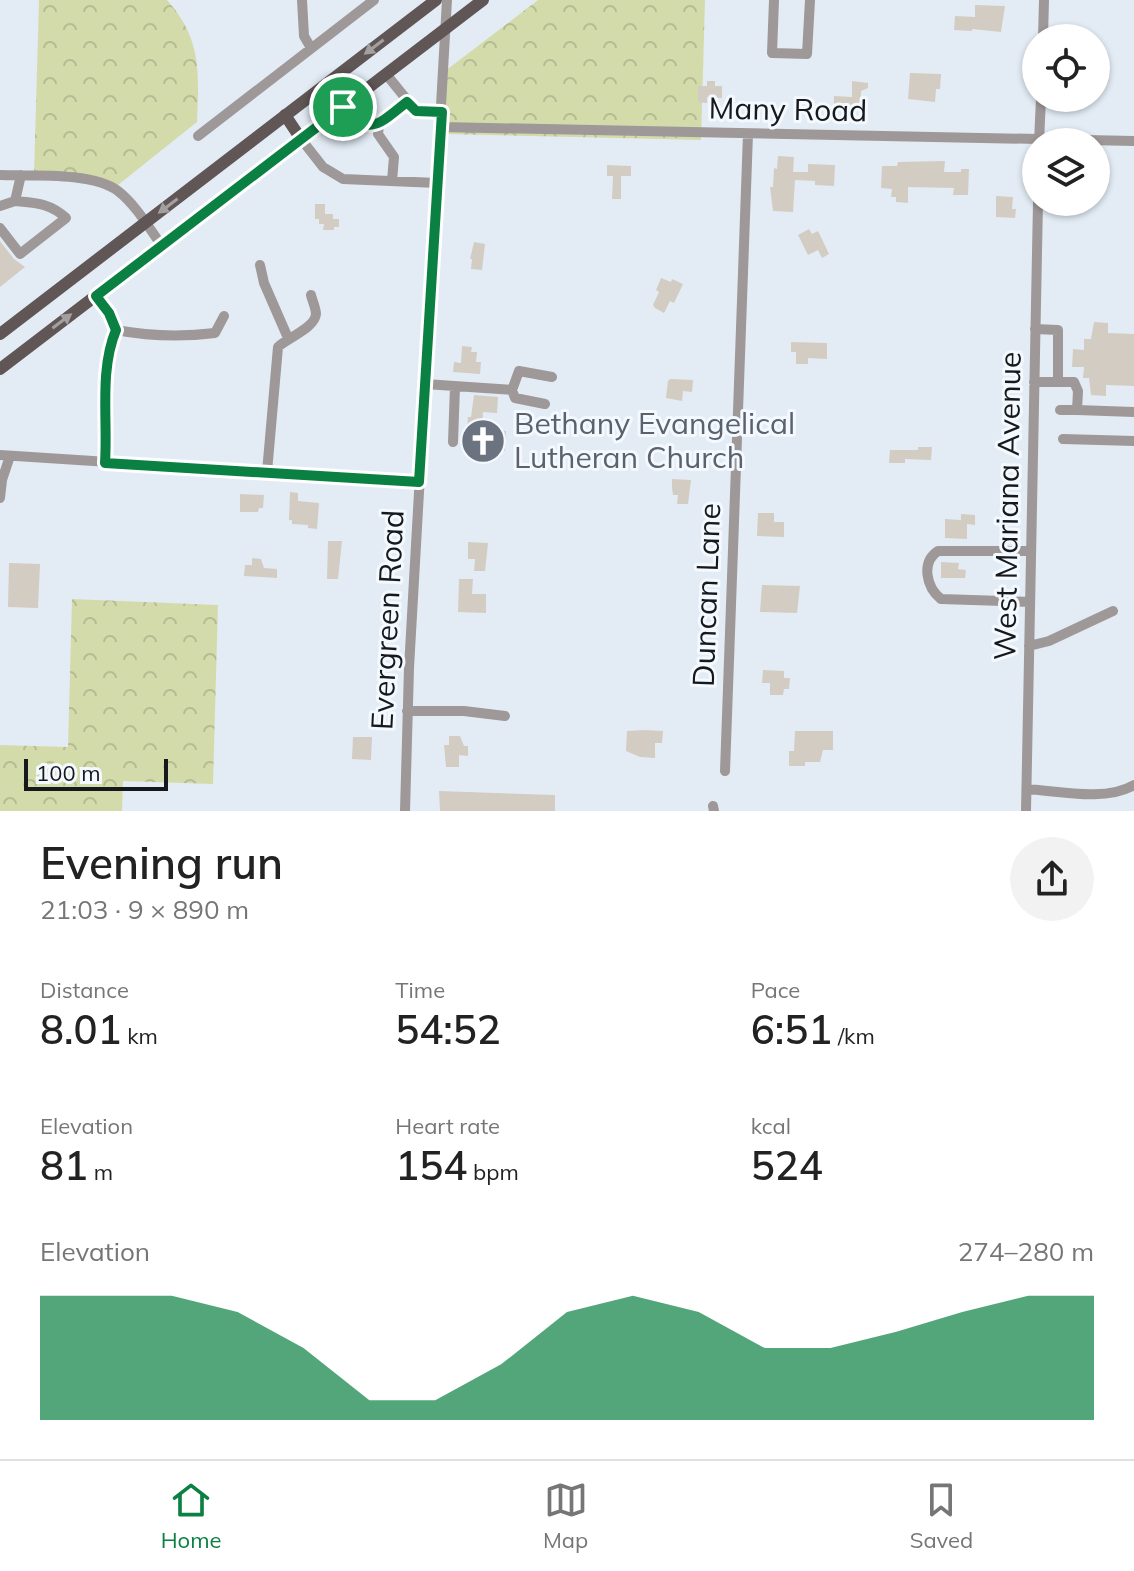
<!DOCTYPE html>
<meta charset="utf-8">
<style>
:root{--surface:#fff;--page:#f2f2f2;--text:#222;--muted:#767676;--line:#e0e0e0;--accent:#0b8043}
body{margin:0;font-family:Mulish,sans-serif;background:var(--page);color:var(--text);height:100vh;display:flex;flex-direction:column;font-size:30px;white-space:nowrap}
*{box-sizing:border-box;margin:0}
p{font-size:26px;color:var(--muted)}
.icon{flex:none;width:44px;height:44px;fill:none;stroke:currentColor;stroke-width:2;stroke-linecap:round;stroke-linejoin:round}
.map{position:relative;height:811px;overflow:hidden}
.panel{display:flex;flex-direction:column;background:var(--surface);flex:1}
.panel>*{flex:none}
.tools{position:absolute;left:1022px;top:24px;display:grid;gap:16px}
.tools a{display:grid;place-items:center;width:88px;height:88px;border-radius:50%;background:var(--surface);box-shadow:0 2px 6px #0004;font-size:40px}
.scale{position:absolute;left:24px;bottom:20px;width:144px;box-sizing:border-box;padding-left:8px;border:4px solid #16191c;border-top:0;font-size:22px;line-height:28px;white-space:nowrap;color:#16191c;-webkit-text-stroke:6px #f3f9fe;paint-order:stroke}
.pin{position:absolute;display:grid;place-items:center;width:68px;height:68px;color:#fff;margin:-34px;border:4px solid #fff;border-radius:50%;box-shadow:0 2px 8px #0007}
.round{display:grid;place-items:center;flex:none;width:84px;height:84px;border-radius:42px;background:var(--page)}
.head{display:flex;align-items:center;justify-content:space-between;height:136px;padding:0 40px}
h1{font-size:44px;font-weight:600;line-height:60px}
.figures{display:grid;grid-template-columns:repeat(3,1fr);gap:12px;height:136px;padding:8px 40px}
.figures div{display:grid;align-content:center}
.figures b{font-size:40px;font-weight:600}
.figures small{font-size:22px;font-weight:400}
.figures p{font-size:22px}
.chart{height:224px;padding:16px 40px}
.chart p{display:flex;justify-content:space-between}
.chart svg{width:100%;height:144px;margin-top:8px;fill:var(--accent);opacity:.7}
.dock{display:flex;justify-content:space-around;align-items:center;height:112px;border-top:2px solid var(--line);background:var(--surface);font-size:22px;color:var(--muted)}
.dock a{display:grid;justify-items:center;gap:4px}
.dock .selected{color:var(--accent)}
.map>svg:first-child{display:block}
</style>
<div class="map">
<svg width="1134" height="811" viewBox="0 0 1134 811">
<defs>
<pattern id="forest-crowns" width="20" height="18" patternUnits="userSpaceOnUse" patternTransform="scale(2)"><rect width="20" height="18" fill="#d4dbaa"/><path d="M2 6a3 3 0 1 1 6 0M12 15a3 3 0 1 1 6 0" fill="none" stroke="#b5bb92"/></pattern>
</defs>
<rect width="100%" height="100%" fill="#e3ecf5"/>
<path fill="url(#forest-crowns)" d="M 39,0 L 167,0 C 202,39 199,73 197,122 L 113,189 L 89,179 L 34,175 Z
M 538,0 L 705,0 L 701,140 L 443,134 L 445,71 Z
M 72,599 L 218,605 L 213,784 L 123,781 L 122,811 L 0,811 L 0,745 L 68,747 Z"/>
<path fill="#d3ccc3" d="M 975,5 L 1005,6 L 1001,32 L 972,29 L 972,31 L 954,30 L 955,16 L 975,17 Z
M 910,73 L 941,74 L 940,89 L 936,89 L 935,102 L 908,99 Z
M 707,81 L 715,81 L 715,86 L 722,86 L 722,98 L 707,97 L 707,103 L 698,102 L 698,86 L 707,86 Z
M 852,81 L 868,83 L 868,88 L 861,91 L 860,107 L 834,107 L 834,96 L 852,97 Z
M 778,156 L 794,157 L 793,172 L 808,172 L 808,164 L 835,165 L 834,186 L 815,185 L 815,181 L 795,180 L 793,212 L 773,211 L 770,187 L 773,187 L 774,168 L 777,169 Z
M 945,161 L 944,172 L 961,172 L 961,169 L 969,169 L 968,195 L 953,195 L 954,188 L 908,187 L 908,203 L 896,202 L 896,197 L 891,197 L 892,189 L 881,188 L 882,166 L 897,166 L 898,162 Z
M 607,165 L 631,166 L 631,176 L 621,176 L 621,199 L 612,199 L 613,176 L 607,176 Z
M 996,196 L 1013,197 L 1012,209 L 1016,209 L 1015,218 L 996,217 Z
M 315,204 L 325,204 L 325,214 L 333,214 L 333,219 L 339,219 L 339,227 L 334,227 L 334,230 L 323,230 L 324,224 L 319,224 L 319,219 L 315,219 Z
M 809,229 L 812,234 L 818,231 L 829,254 L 822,258 L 818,250 L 808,255 L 798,235 Z
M 0,241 L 14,259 L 25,267 L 0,287 Z
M 474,242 L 485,244 L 482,270 L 471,269 L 472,259 L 470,259 Z
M 661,278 L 671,282 L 672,279 L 683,284 L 674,303 L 670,301 L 664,313 L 655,308 L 653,305 L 659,292 L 656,290 Z
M 1094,322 L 1108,323 L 1108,333 L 1134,334 L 1134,386 L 1106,385 L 1106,396 L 1091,395 L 1089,378 L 1083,378 L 1084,367 L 1072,367 L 1073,349 L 1084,350 L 1084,339 L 1091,339 Z
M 791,342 L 827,343 L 827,359 L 808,358 L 808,364 L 796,364 L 796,352 L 791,352 Z
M 462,346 L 472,347 L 471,352 L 477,352 L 476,362 L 481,362 L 480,374 L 453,372 L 454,362 L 461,363 Z
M 670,379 L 693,380 L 692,392 L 683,391 L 682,401 L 666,398 L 668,381 Z
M 474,395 L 498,397 L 497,413 L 483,412 L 482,429 L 506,431 L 505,451 L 466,449 L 468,417 L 471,417 Z
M 918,447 L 932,447 L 931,460 L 905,459 L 905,463 L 889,463 L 890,450 L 918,450 Z
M 672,479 L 691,480 L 688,504 L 677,504 L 678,495 L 673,495 L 672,488 Z
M 290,492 L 298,493 L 298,501 L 319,503 L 317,529 L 308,528 L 308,525 L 292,524 L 292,520 L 289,520 Z
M 240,494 L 264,495 L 263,508 L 259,508 L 258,512 L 240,512 Z
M 758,513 L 774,513 L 774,522 L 784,522 L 784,537 L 757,536 Z
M 961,514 L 975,515 L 975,525 L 967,524 L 967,539 L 945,538 L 945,519 L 961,520 Z
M 328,541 L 342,541 L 338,579 L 327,579 Z
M 468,542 L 488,543 L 485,571 L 474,571 L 475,559 L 468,559 Z
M 252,558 L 261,559 L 264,568 L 277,569 L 277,578 L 244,576 L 245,565 L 252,565 Z
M 941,562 L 959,563 L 958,569 L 966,570 L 965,578 L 941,578 Z
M 9,563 L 40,564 L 38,608 L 8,607 Z
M 459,579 L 473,579 L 472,594 L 486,594 L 486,613 L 458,612 Z
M 762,585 L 800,586 L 797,613 L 760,612 Z
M 763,670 L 784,671 L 784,678 L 790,678 L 789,689 L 784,689 L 783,695 L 770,695 L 770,683 L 762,683 Z
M 644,730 L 663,731 L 662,743 L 655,743 L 655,758 L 640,757 L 626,751 L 627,731 Z
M 795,731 L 833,731 L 833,750 L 823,750 L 820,762 L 805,762 L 805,766 L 789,766 L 789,751 L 794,751 Z
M 449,736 L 460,736 L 464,746 L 468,746 L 468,756 L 459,755 L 459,767 L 446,767 L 444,745 L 449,745 Z
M 353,737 L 372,737 L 371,760 L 352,759 Z
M 439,791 L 555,795 L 555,811 L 440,811 Z"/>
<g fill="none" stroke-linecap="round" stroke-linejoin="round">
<path stroke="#9e9998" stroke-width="10" d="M 302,0 L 304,36 L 311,48
M 774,0 L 772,53 L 807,54 L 810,0
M 1043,38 L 1044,0
M 386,74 L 416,111 L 442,112
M 343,107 C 370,138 380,123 407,102
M 379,125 L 378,134 L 394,157 L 392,181
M 441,127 L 1134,141
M 198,136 L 374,0
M 301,139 L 323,167 L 343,179 L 437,183
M 1039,142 L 1041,98
M 0,175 C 32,176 93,172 118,191 C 136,205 149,228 162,246
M 0,206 L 15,201
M 0,228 L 20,254 L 66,218 C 50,203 36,203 15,201 L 21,175
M 260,265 L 264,283 L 288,338
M 96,296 L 109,313 L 116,330 C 99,371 108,420 105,463
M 116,330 C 148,336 183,337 215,333 L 224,316
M 1034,382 L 1058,382 L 1058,330 L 1035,329
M 1058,382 L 1074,382 L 1078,391 L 1077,410 L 1134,412
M 425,384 L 512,390 L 519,371 L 552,377
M 512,390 L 515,398 L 545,404
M 1060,410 L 1077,410
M 1063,439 L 1134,441
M 453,442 L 455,387
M 0,455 L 419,482
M 267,472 L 278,347 C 287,338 315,328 316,314 C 316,308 312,300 311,295
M 0,498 L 2,480 L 10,456
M 1030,602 L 941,599 C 926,587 921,562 938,551 L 1031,551
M 1029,646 L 1049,641 L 1113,611
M 407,711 L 464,711 L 505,716
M 725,771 L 748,134
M 1027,789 C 1059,791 1105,802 1134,785
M 713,806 L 714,811
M 405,811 L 409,668 L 447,0
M 1026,811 L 1038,202"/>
<path stroke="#5f5655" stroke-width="12" d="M 285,115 L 301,139
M 0,334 L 436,0
M 0,369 L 483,0"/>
</g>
<defs><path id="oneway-solid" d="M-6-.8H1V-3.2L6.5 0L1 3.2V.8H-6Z" transform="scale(2)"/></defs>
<g fill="#a29fa1">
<use href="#oneway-solid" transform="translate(374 47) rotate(143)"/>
<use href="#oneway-solid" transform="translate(168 206) rotate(143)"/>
<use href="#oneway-solid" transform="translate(62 321) rotate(-37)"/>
</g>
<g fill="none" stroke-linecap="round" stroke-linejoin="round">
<g stroke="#fff" stroke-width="16">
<path id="route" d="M 407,102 L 416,111 L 442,112 L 419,482 L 105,463 C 108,420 99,371 116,330 L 109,313 L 96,296 L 343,107 C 370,138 380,123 407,102 Z"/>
</g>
<use href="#route" stroke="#0b8043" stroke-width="10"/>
</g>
<defs>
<g id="church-disc" transform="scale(2.3)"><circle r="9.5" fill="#6b7280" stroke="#f3f9fe"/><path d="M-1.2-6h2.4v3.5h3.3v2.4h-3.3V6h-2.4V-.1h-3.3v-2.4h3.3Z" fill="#fff"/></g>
</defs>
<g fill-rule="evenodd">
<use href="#church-disc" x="483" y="441"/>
</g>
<g text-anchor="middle" stroke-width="6" stroke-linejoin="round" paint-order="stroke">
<g font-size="30" fill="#16191c" stroke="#f3f9fe">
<text transform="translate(788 110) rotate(1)" y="10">Many Road</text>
<text transform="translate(1008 506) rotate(-89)" y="10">West Mariana Avenue</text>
<text transform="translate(707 595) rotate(-88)" y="10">Duncan Lane</text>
<text transform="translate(388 620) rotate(-87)" y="10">Evergreen Road</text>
</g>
<g font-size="30" fill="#5b616d" stroke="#f3f9fe" text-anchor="start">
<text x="514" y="434">Bethany Evangelical<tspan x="514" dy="34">Lutheran Church</tspan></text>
</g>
</g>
</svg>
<div class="tools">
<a><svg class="icon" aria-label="locate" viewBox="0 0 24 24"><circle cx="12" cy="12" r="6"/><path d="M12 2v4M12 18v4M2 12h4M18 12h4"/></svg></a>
<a><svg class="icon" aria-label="layers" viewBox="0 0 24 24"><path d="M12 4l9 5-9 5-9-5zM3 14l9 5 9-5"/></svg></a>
</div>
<div class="scale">100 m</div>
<div class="pin" style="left:343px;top:107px;background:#1e9e55"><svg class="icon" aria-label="arrive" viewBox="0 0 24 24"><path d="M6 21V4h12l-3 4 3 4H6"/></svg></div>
</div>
<section class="panel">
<div class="head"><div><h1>Evening run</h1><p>21:03 · 9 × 890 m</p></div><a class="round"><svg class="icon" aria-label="share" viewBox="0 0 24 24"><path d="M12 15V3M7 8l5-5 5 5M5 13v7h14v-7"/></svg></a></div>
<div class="figures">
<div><p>Distance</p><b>8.01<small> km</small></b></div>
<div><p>Time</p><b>54:52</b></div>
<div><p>Pace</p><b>6:51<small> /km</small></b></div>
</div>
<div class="figures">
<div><p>Elevation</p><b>81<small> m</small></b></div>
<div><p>Heart rate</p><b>154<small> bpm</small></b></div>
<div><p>kcal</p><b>524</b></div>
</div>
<div class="chart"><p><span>Elevation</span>274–280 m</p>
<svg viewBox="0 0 160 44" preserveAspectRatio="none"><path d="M0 44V6L10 6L20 6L30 11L40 22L50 38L60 38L70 27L80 11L90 6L100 11L110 22L120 22L130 17L140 11L150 6L160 6V44z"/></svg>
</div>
</section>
<nav class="dock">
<a class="selected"><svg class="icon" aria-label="home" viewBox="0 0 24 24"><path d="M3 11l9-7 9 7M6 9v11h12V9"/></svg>Home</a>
<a><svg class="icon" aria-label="map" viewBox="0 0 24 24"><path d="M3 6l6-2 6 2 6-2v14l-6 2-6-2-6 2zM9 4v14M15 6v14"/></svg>Map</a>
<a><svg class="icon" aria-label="saved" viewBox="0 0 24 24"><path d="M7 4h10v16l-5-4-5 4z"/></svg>Saved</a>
</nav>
